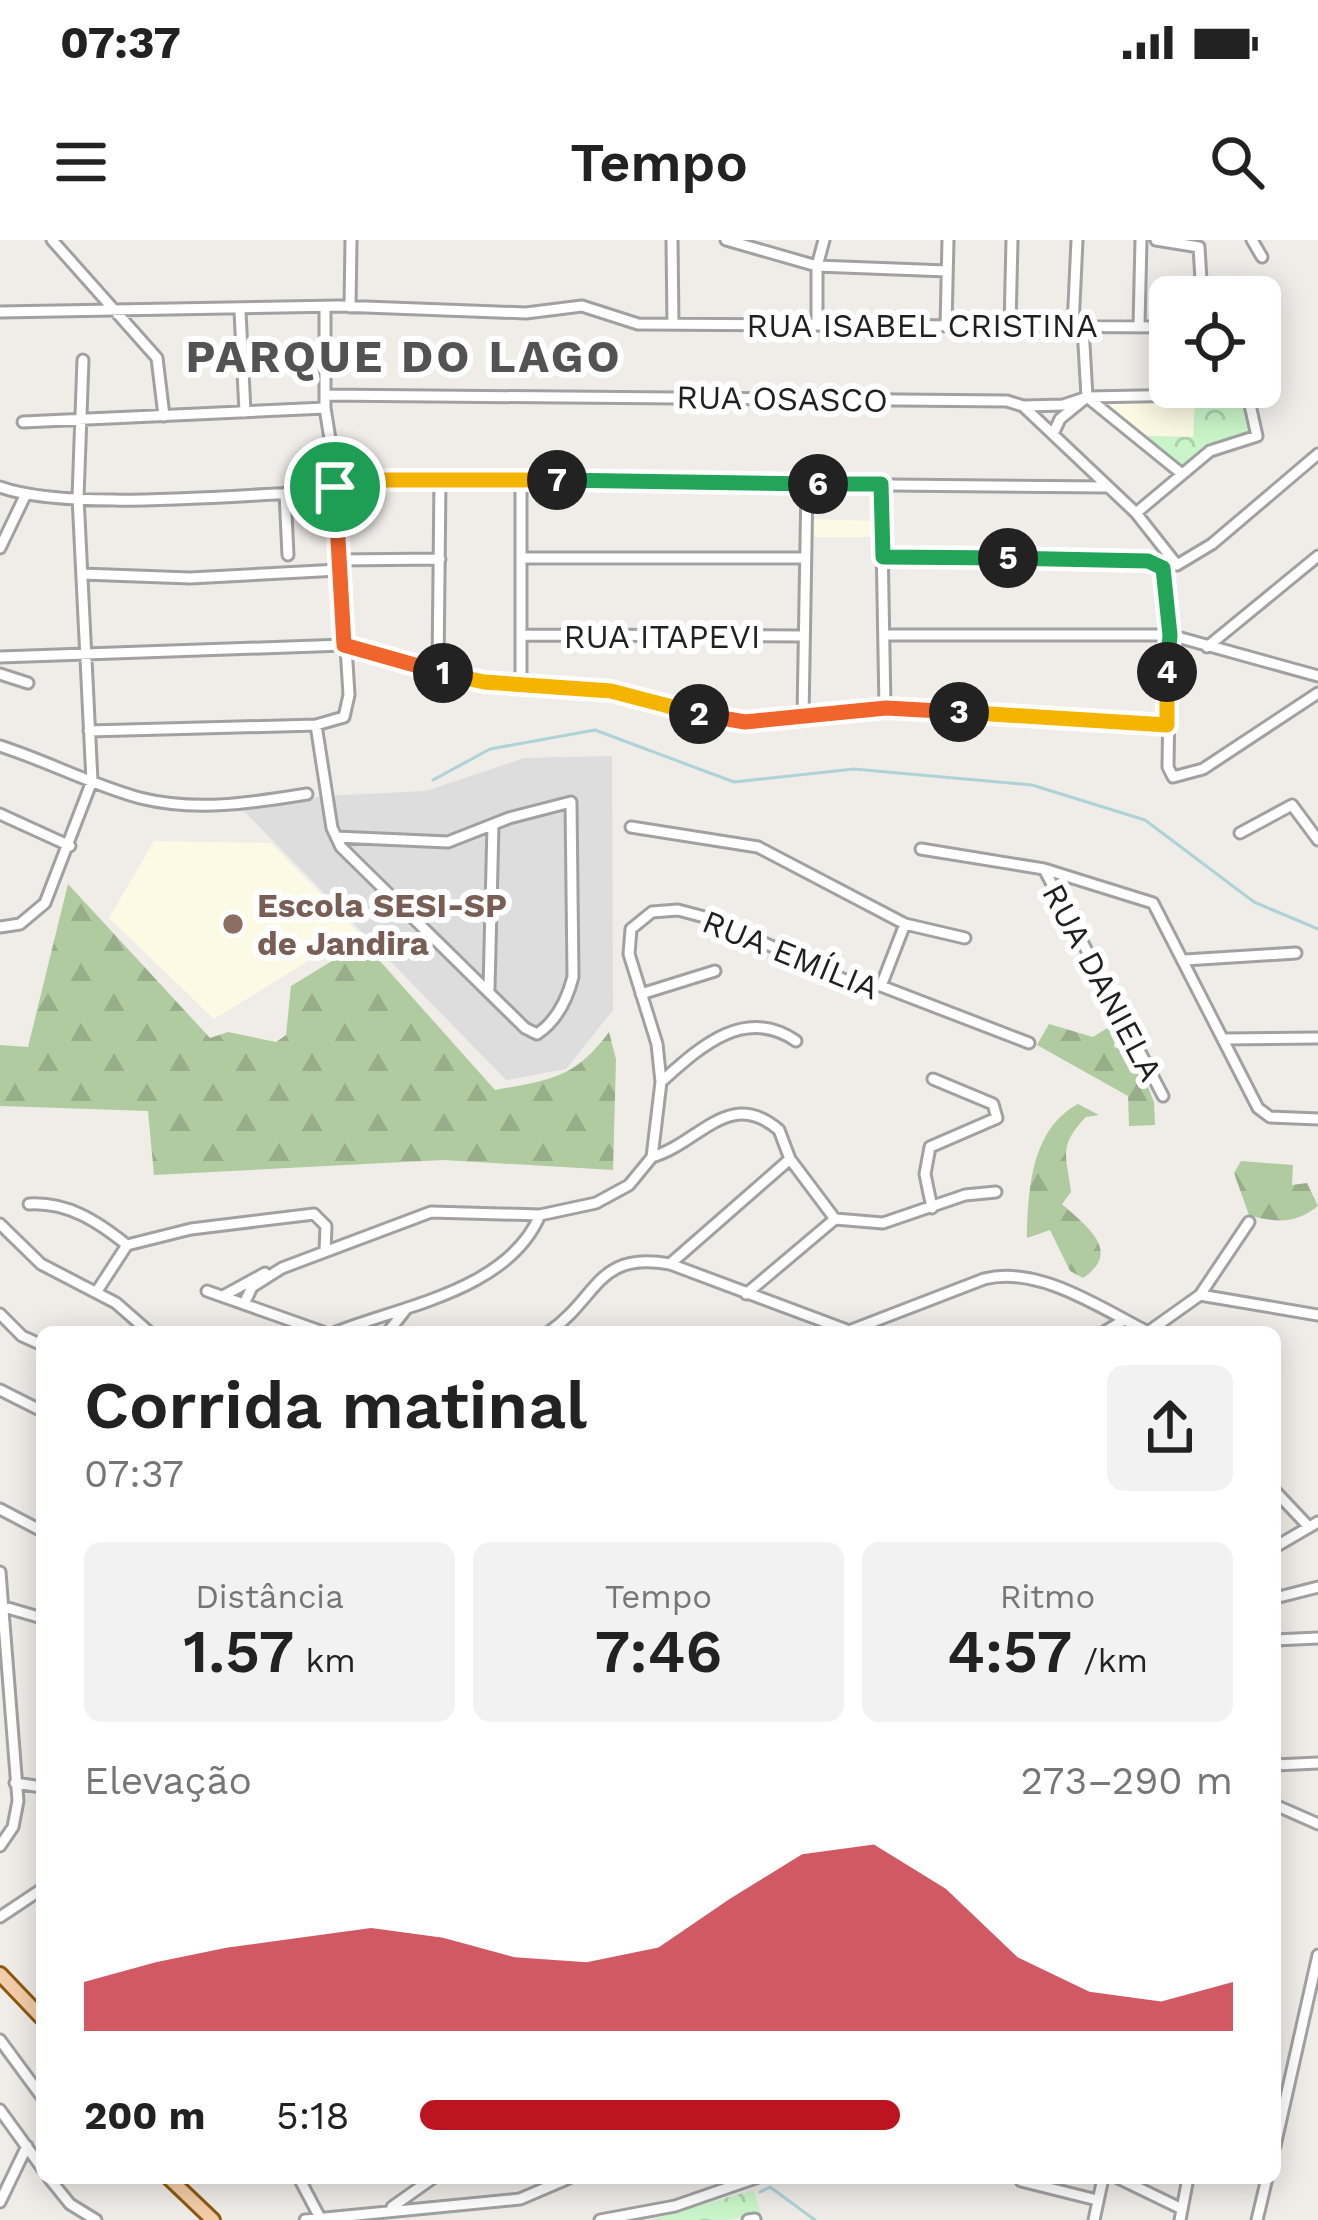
<!DOCTYPE html>
<html lang="pt">
<meta charset="utf-8">
<style>
:root{--surface:#fff;--page:#f2f2f2;--text:#222;--muted:#767676;--accent:#bd1422}
body{margin:0;font-family:"Work Sans",sans-serif;background:var(--page);color:var(--text);height:100vh;display:flex;flex-direction:column;font-size:45px;white-space:nowrap}
*{box-sizing:border-box;margin:0}
p{font-size:39px;color:var(--muted)}
.icon{flex:none;width:66px;height:66px;fill:none;stroke:currentColor;stroke-width:2;stroke-linecap:round;stroke-linejoin:round}
.map{position:relative;flex:1;overflow:hidden}
.side{position:absolute;left:36px;top:1086px;width:1245px;height:858px;display:flex;flex-direction:column;background:var(--surface);border-radius:18px;box-shadow:0 6px 30px #0003}
.side>*{flex:none}
.fabs{position:absolute;left:1149px;top:36px;display:grid;gap:24px}
.fabs a{display:grid;place-items:center;width:132px;height:132px;border-radius:18px;background:var(--surface);box-shadow:0 6px 30px #0003;font-size:60px}
.pin{position:absolute;display:grid;place-items:center;width:102px;height:102px;color:#fff;margin:-51px;border:6px solid #fff;border-radius:50%;box-shadow:0 3px 12px #0007}
.km{position:absolute;width:60px;height:60px;margin:-30px;border-radius:50%;background:#222;color:#fff;font-size:33px;line-height:60px;text-align:center}
.round{display:grid;place-items:center;flex:none;width:126px;height:126px;border-radius:18px;background:var(--page)}
.summary{display:flex;align-items:center;justify-content:space-between;height:204px;padding:0 48px}
h1{font-size:66px;font-weight:600;line-height:90px}
.metrics{display:grid;grid-template-columns:repeat(3,1fr);gap:18px;height:204px;padding:12px 48px}
.metrics div{display:grid;align-content:center;border-radius:18px;background:var(--page);text-align:center}
.metrics b{font-size:60px;font-weight:600}
.metrics small{font-size:33px;font-weight:400}
.metrics p{font-size:33px}
.chart{height:336px;padding:24px 48px}
.chart p{display:flex;justify-content:space-between}
.chart svg{width:100%;height:216px;margin-top:12px;fill:var(--accent);opacity:.7}
ul{padding:0 48px;list-style:none;font-size:39px}
li{display:grid;grid-template-columns:192px 144px 1fr;align-items:center;height:90px}
li i{height:30px;border-radius:15px;background:var(--accent)}
.status{display:flex;justify-content:space-between;align-items:center;height:84px;padding:0 60px;background:var(--surface);direction:ltr}
.status svg{height:33px;fill:currentColor}
header{display:flex;justify-content:space-between;align-items:center;height:156px;padding:0 48px;background:var(--surface);font-size:54px;font-weight:600}
.map>svg:first-child{display:block}
</style>
<div class="status"><b>07:37</b><svg viewBox="0 0 49 12"><path d="M0 12V9h3v3zM5 12V6h3v6zM10 12V3h3v9zM15 12V0h3v12zM26 1h20v11H26zM47 4h2v5h-2z"/></svg></div>
<header><svg class="icon" aria-label="menu" viewBox="0 0 24 24"><path d="M4 6h16M4 12h16M4 18h16"/></svg>Tempo<svg class="icon" aria-label="search" viewBox="0 0 24 24"><circle cx="10" cy="10" r="6"/><path d="M15 15l6 6"/></svg></header>
<div class="map">
<svg width="1318" height="1980" viewBox="0 0 1318 1980">
<defs>
<pattern id="forest-firs" width="22" height="20" patternUnits="userSpaceOnUse" patternTransform="scale(3)"><rect width="22" height="20" fill="#b1cba1"/><path d="M5 1l3.5 6h-7zM16 11l3.5 6h-7z" fill="#98ae8a"/></pattern>
<pattern id="park-crowns" width="20" height="18" patternUnits="userSpaceOnUse" patternTransform="scale(3)"><rect width="20" height="18" fill="#caf5ca"/><path d="M2 6a3 3 0 1 1 6 0M12 15a3 3 0 1 1 6 0" fill="none" stroke="#add2ad"/></pattern>
</defs>
<rect width="100%" height="100%" fill="#f0ece8"/>
<path fill="#dedddd" d="M 612,516 L 613,770 L 566,829 L 506,840 L 242,569 L 324,556 L 426,551 L 524,518 Z"/>
<path fill="#fcfae4" d="M 1107,161 L 1195,162 L 1194,197 L 1145,196 L 1107,167 Z
M 812,279 L 877,281 L 877,297 L 812,297 Z
M 154,601 L 271,603 L 357,691 L 214,779 L 109,678 Z"/>
<path fill="url(#forest-firs)" d="M 68,644 L 210,798 L 228,792 L 276,802 L 286,795 L 291,746 L 363,702 L 495,850 C 550,840 574,839 609,792 L 616,819 L 613,930 L 443,920 L 154,935 L 148,871 L 0,866 L 0,805 L 28,807 Z
M 1117,782 L 1114,807 L 1134,812 L 1154,862 L 1155,885 L 1129,886 L 1128,856 L 1037,805 L 1049,784 L 1093,797 Z
M 1078,864 L 1099,875 L 1086,877 C 1057,907 1067,917 1071,952 L 1062,964 C 1086,986 1123,1011 1083,1038 L 1070,1031 L 1050,990 L 1027,998 C 1028,950 1031,889 1078,864 Z
M 1241,921 L 1293,925 L 1292,945 L 1307,943 L 1318,966 C 1295,984 1276,983 1249,975 L 1234,933 Z"/>
<path fill="url(#park-crowns)" d="M 1241,159 L 1251,184 L 1248,194 L 1216,201 L 1183,227 L 1146,196 L 1193,197 L 1195,162 Z
M 754,1950 L 761,1973 L 728,1980 L 649,1980 Z"/>
<g fill="none" stroke-linecap="round" stroke-linejoin="round">
<path stroke="#add3d9" stroke-width="3" d="M 433,540 L 490,509 L 595,490 L 734,542 L 854,529 L 1032,545 L 1145,580 L 1254,662 L 1318,689
M 760,1952 L 770,1947 L 815,1980"/>
<g stroke="#a1a1a1" stroke-width="15">
<path id="minor" d="M 52,0 L 157,118 L 164,176
M 672,0 L 673,84
M 726,0 L 817,26 L 947,31
M 1156,0 L 1199,7 L 1202,57
M 1252,0 L 1262,17
M 325,67 L 325,168 L 335,230 L 349,455 L 344,477 L 316,485 L 332,588 L 341,607 L 525,788 L 537,794 C 557,781 567,760 573,737 L 571,562 L 509,578 L 448,602 L 336,597
M 350,67 L 351,0
M 240,71 L 245,172
M 0,72 L 339,66 L 526,73 L 582,66 L 638,84 L 1170,87
M 817,84 L 817,26 L 824,0
M 946,86 L 948,0
M 1010,86 L 1012,0
M 1139,86 L 1141,0
M 1073,87 L 1077,0
M 1083,87 L 1087,157
M 325,155 L 1007,161 L 1023,166 L 1136,273 L 1177,325
M 1025,166 L 1063,165 L 1087,157 L 1247,154
M 23,182 L 325,168
M 1053,194 L 1060,179 L 1087,157 L 1182,234
M 881,244 L 885,468
M 0,247 C 70,272 240,254 320,252 L 352,240 L 1108,247
M 285,253 L 288,315
M 1136,273 L 1210,211 L 1257,196 L 1246,147
M 0,308 L 25,256
M 883,317 L 1104,318 L 1177,325 L 1212,304 L 1318,214
M 521,318 L 804,318
M 338,320 L 440,319
M 1163,328 L 1170,395 L 1168,527 L 1173,537 L 1203,529 L 1318,453
M 82,334 L 190,338 L 339,330
M 521,395 L 804,396
M 884,395 L 1170,395 L 1318,436
M 1207,407 L 1318,316
M 0,417 L 344,405 L 456,438 L 611,451 L 720,480 L 885,468 L 1167,485
M 438,431 L 440,239
M 0,434 L 28,443
M 521,444 L 521,240
M 803,477 L 807,244
M 89,491 L 316,485
M 0,506 C 47,521 92,545 140,558 C 196,572 252,563 307,554
M 0,574 L 70,606
M 631,587 L 758,607 L 905,684 L 965,698
M 1240,593 L 1292,565 L 1318,600
M 921,609 L 1044,629 L 1153,663 L 1258,868 L 1270,877 L 1318,879
M 1044,629 L 1163,856
M 0,687 L 20,684 L 45,663 L 92,541 L 78,257 L 83,120
M 1185,720 L 1296,713
M 881,746 L 905,684
M 489,749 L 493,585
M 641,754 L 715,731
M 1225,799 L 1318,798
M 661,842 C 699,808 744,765 796,801
M 652,917 C 700,903 729,847 779,890 L 790,919 L 835,979 L 883,983 L 965,955 L 996,952
M 29,964 C 68,962 97,981 127,1005
M 932,968 L 925,934 L 930,907 L 997,878 L 993,864 L 933,839
M 0,984 L 41,1024 L 116,1063 L 149,1092
M 670,1024 L 790,919
M 97,1051 L 127,1005 L 191,989 L 314,974 L 326,986 L 325,1011
M 207,1051 L 323,1092
M 746,1054 L 835,979
M 1200,1055 L 1318,1075
M 223,1056 L 265,1033
M 244,1064 L 252,1047 L 282,1028 L 431,972 L 540,975 L 596,963 L 629,945 L 652,917 L 661,842 L 657,804 L 629,714 L 631,689 L 652,672 L 678,670 L 712,679 L 854,744 L 881,746 L 1029,803
M 0,1074 L 22,1096 L 42,1105
M 350,1087 L 374,1092
M 849,1091 L 984,1039 C 1039,1025 1102,1069 1148,1092
M 336,1092 C 405,1065 508,1050 540,975
M 388,1092 L 407,1068
M 549,1092 C 600,1056 596,1011 670,1024 L 852,1092
M 1104,1092 L 1124,1080
M 1148,1092 L 1200,1055 L 1249,982
M 0,1150 L 42,1171
M 1275,1251 L 1309,1287
M 0,1269 L 42,1291
M 1275,1307 L 1318,1282
M 0,1332 L 18,1561 L 13,1587 L 0,1606
M 1275,1358 L 1318,1347
M 1,1366 L 42,1378
M 1275,1400 L 1318,1398
M 1275,1525 L 1318,1523
M 15,1543 L 42,1547
M 1275,1565 L 1318,1584
M 0,1677 L 42,1649
M 0,1800 L 42,1857
M 0,1870 L 42,1928
M 1275,1906 L 1318,1715
M 49,1938 L 70,1964 L 96,1980
M 299,1938 L 319,1976
M 1118,1938 L 1182,1969
M 1021,1941 L 1097,1960
M 0,1962 L 27,1906
M 392,1967 L 433,1938
M 305,1980 L 520,1959 L 569,1938
M 600,1980 L 675,1966 L 756,1938
M 748,1980 L 755,1979
M 1094,1980 L 1103,1938
M 1180,1980 L 1188,1938
M 1257,1980 L 1267,1938"/>
</g>
<g stroke="#8e590f" stroke-width="18">
<path id="major" d="M 0,1734 L 42,1778
M 169,1938 L 213,1980"/>
</g>
<use href="#minor" stroke="#fff" stroke-width="9"/>
<use href="#major" stroke="#f3cda9" stroke-width="12"/>
</g>
<g fill="none" stroke-linecap="round" stroke-linejoin="round">
<g stroke="#fff" stroke-width="24">
<path id="split-1" d="M 335,247 L 344,405 L 443,433"/>
</g>
<g stroke="#fff" stroke-width="24">
<path id="split-2" d="M 443,433 L 484,442 L 611,451 L 699,474"/>
</g>
<g stroke="#fff" stroke-width="24">
<path id="split-3" d="M 699,474 L 745,482 L 886,468 L 959,472"/>
</g>
<g stroke="#fff" stroke-width="24">
<path id="split-4" d="M 959,472 L 1167,485 L 1167,432"/>
</g>
<g stroke="#fff" stroke-width="24">
<path id="split-5" d="M 1008,318 L 1148,321 L 1163,328 L 1170,395 L 1167,432"/>
</g>
<g stroke="#fff" stroke-width="24">
<path id="split-6" d="M 818,244 L 881,244 L 883,317 L 1008,318"/>
</g>
<g stroke="#fff" stroke-width="24">
<path id="split-7" d="M 557,240 L 818,244"/>
</g>
<g stroke="#fff" stroke-width="24">
<path id="split-8" d="M 335,247 L 352,240 L 557,240"/>
</g>
<use href="#split-1" stroke="#f0652b" stroke-width="15"/>
<use href="#split-2" stroke="#f5b400" stroke-width="15"/>
<use href="#split-3" stroke="#f0652b" stroke-width="15"/>
<use href="#split-4" stroke="#f5b400" stroke-width="15"/>
<use href="#split-5" stroke="#22a559" stroke-width="15"/>
<use href="#split-6" stroke="#22a559" stroke-width="15"/>
<use href="#split-7" stroke="#22a559" stroke-width="15"/>
<use href="#split-8" stroke="#f5b400" stroke-width="15"/>
</g>
<circle fill="#8d6e63" stroke="#fff" stroke-width="4.5" cx="233" cy="684" r="12"/>
<g text-anchor="middle" stroke-width="12" stroke-linejoin="round" paint-order="stroke">
<g font-size="33" fill="#202020" stroke="#fff">
<text x="922" y="97">RUA ISABEL CRISTINA</text>
<text transform="translate(782 158) rotate(1)" y="12">RUA OSASCO</text>
<text x="662" y="408">RUA ITAPEVI</text>
<text transform="translate(791 714) rotate(22)" y="12">RUA EMÍLIA</text>
<text transform="translate(1103 742) rotate(62)" y="12">RUA DANIELA</text>
</g>
<g font-size="33" font-weight="bold" fill="#785e54" stroke="#fff" text-anchor="start">
<text x="257" y="677">Escola SESI-SP<tspan x="257" dy="38">de Jandira</tspan></text>
</g>
<g font-size="45" font-weight="bold" letter-spacing="3" fill="#535353" stroke="#fff">
<text x="404" y="132">PARQUE DO LAGO</text>
</g>
</g>
</svg>
<div class="fabs">
<a><svg class="icon" aria-label="locate" viewBox="0 0 24 24"><circle cx="12" cy="12" r="6"/><path d="M12 2v4M12 18v4M2 12h4M18 12h4"/></svg></a>
</div>
<div class="pin" style="left:335px;top:247px;background:#1e9e55"><svg class="icon" aria-label="arrive" viewBox="0 0 24 24"><path d="M6 21V4h12l-3 4 3 4H6"/></svg></div>
<b class="km" style="left:443px;top:433px">1</b>
<b class="km" style="left:699px;top:474px">2</b>
<b class="km" style="left:959px;top:472px">3</b>
<b class="km" style="left:1167px;top:432px">4</b>
<b class="km" style="left:1008px;top:318px">5</b>
<b class="km" style="left:818px;top:244px">6</b>
<b class="km" style="left:557px;top:240px">7</b>
<section class="side">
<div class="summary"><div><h1>Corrida matinal</h1><p>07:37</p></div><a class="round"><svg class="icon" aria-label="share" viewBox="0 0 24 24"><path d="M12 15V3M7 8l5-5 5 5M5 13v7h14v-7"/></svg></a></div>
<div class="metrics">
<div><p>Distância</p><b>1.57<small> km</small></b></div>
<div><p>Tempo</p><b>7:46</b></div>
<div><p>Ritmo</p><b>4:57<small> /km</small></b></div>
</div>
<div class="chart"><p><span>Elevação</span>273–290 m</p>
<svg viewBox="0 0 160 44" preserveAspectRatio="none"><path d="M0 44V34L10 30L20 27L30 25L40 23L50 25L60 29L70 30L80 27L90 17L100 8L110 6L120 15L130 29L140 36L150 38L160 34V44z"/></svg>
</div>
<ul>
<li><b>200 m</b>5:18<i style="width:59%"></i></li>
</ul>
</section>
</div>
